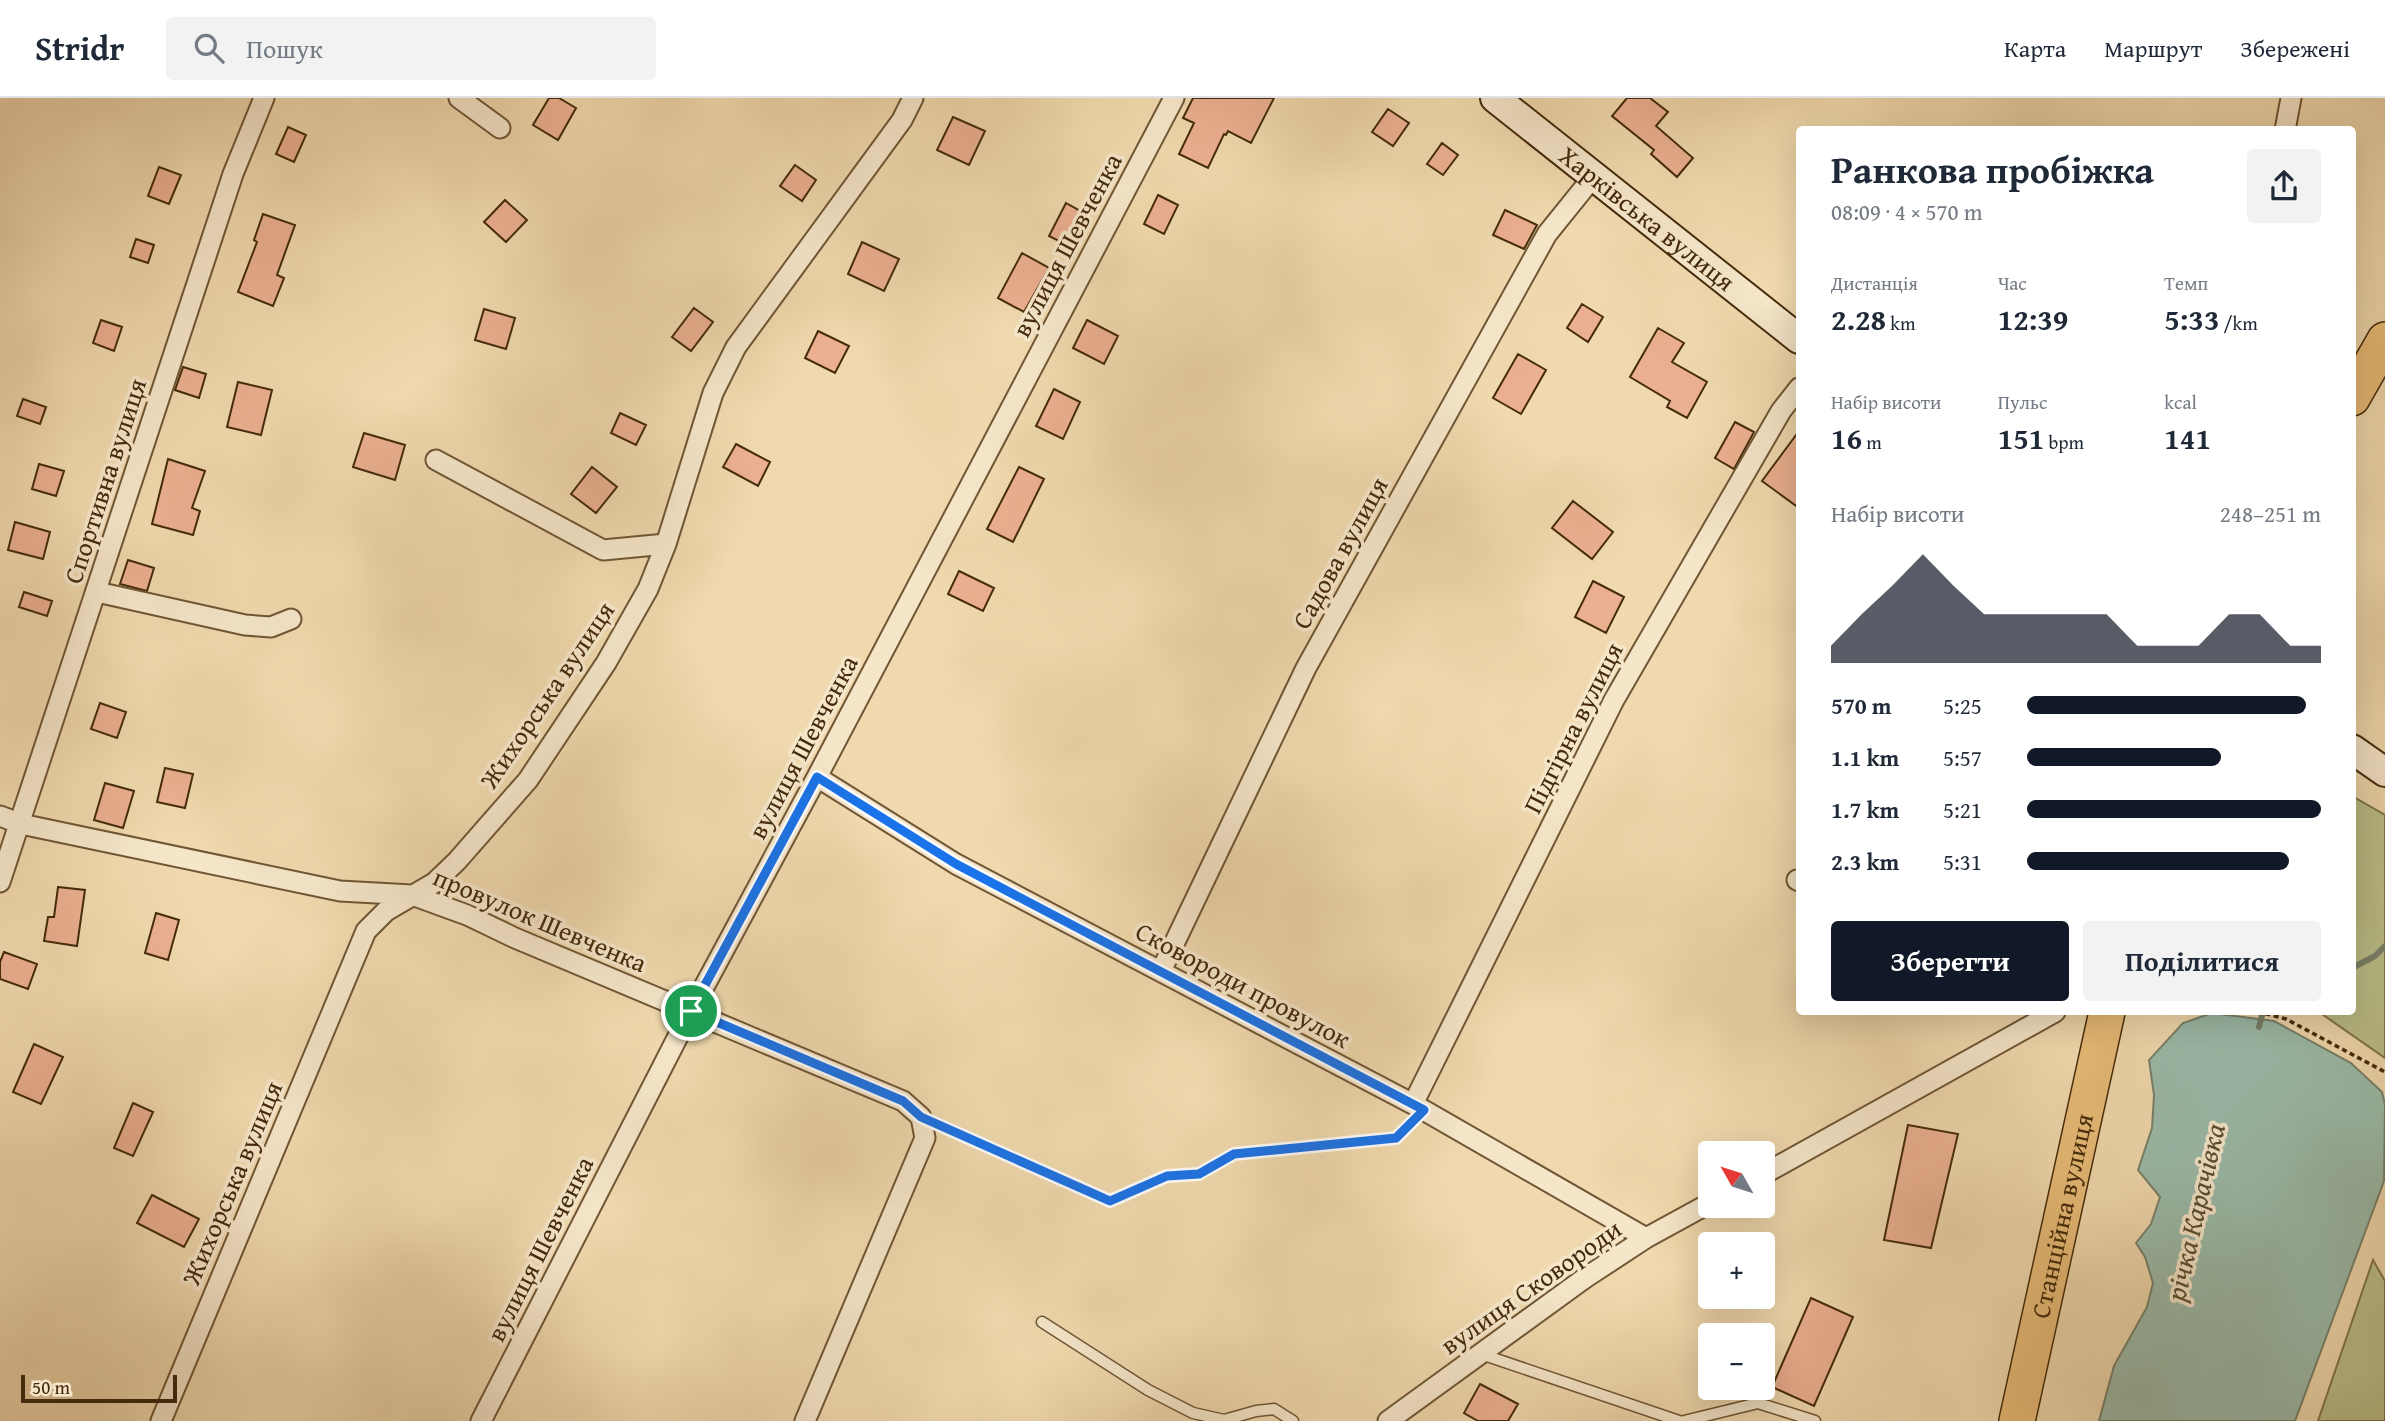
<!DOCTYPE html>
<html lang="uk">
<meta charset="utf-8">
<style>
:root{--surface:#fff;--page:#f2f2f3;--text:#1f2937;--muted:#747a83;--line:#e0e1e3;--accent:#111827}
body{margin:0;font-family:"Gentium Book Plus",serif;background:var(--page);color:var(--text);height:100vh;display:flex;flex-direction:column;font-size:26px;white-space:nowrap}
*{box-sizing:border-box;margin:0}
p{font-size:23px;color:var(--muted)}
.icon{flex:none;width:38px;height:38px;fill:none;stroke:currentColor;stroke-width:2;stroke-linecap:round;stroke-linejoin:round}
.map{position:relative;flex:1;overflow:hidden}
.panel{position:absolute;left:1796px;top:28px;width:560px;height:889px;display:flex;flex-direction:column;background:var(--surface);border-radius:7px;box-shadow:0 7px 28px #0002}
.panel>*{flex:none}
.needle{width:46px;rotate:309deg}
.tools{position:absolute;left:1698px;top:1043px;display:grid;gap:14px}
.tools a{display:grid;place-items:center;width:77px;height:77px;border-radius:7px;background:var(--surface);box-shadow:0 7px 28px #0002;font-size:35px}
.scale{position:absolute;left:21px;bottom:18px;width:156px;box-sizing:border-box;padding-left:7px;border:4px solid #452b0b;border-top:0;font-size:19px;line-height:24px;white-space:nowrap;color:#452b0b;-webkit-text-stroke:5px #f5e6ca;paint-order:stroke}
.pin{position:absolute;display:grid;place-items:center;width:60px;height:60px;color:#fff;margin:-30px;border:4px solid #fff;border-radius:50%;box-shadow:0 2px 7px #0007}
.round{display:grid;place-items:center;flex:none;width:74px;height:74px;border-radius:7px;background:var(--page)}
.summary{display:flex;align-items:center;justify-content:space-between;height:119px;padding:0 35px}
h1{font-size:38px;font-weight:600;line-height:52px}
.figures{display:grid;grid-template-columns:repeat(3,1fr);gap:10px;height:119px;padding:7px 35px}
.figures div{display:grid;align-content:center}
.figures b{font-size:30px;font-weight:600}
.figures small{font-size:19px;font-weight:400}
.figures p{font-size:19px}
.chart{height:196px;padding:14px 35px}
.chart p{display:flex;justify-content:space-between}
.chart svg{width:100%;height:126px;margin-top:7px;fill:var(--accent);opacity:.7}
.action{display:flex;gap:14px;margin-top:auto;padding:14px 35px}
.action a{flex:1;height:80px;border-radius:7px;background:var(--accent);color:#fff;font-size:28px;font-weight:600;line-height:80px;text-align:center}
.action a+a{background:var(--page);color:var(--text)}
ul{padding:0 35px;list-style:none;font-size:23px}
li{display:grid;grid-template-columns:112px 84px 1fr;align-items:center;height:52px}
li i{height:18px;border-radius:9px;background:var(--accent)}
header{display:flex;align-items:center;gap:42px;box-sizing:border-box;height:98px;padding:0 35px;background:var(--surface);border-bottom:2px solid var(--line)}
header strong{font-size:33px}
nav{display:flex;gap:38px;margin-inline-start:auto;font-size:24px}
.search{width:490px;height:63px;background:var(--page);display:flex;align-items:center;gap:18px;box-sizing:border-box;padding:0 24px;border-radius:7px;color:var(--muted);font-size:26px}
.map>svg:first-child{display:block}
</style>
<header>
<strong>Stridr</strong>
<div class="search"><svg class="icon" aria-label="search" viewBox="0 0 24 24"><circle cx="10" cy="10" r="6"/><path d="M15 15l6 6"/></svg>Пошук</div>
<nav><a>Карта</a><a>Маршрут</a><a>Збережені</a></nav>
</header>
<div class="map">
<svg width="2385" height="1323" viewBox="0 0 2385 1323">
<rect width="100%" height="100%" fill="#f0d9ae"/>
<filter id="stains"><feTurbulence type="fractalNoise" baseFrequency=".00286" numOctaves="4"/><feColorMatrix values="0 0 0 0 .2 0 0 0 0 .09 0 0 0 0 .02 0 0 0 .5 -.17"/></filter>
<radialGradient id="worn" r=".72"><stop offset=".6" stop-color="#630" stop-opacity="0"/><stop offset="1" stop-color="#630" stop-opacity=".3"/></radialGradient>
<path fill="#babf8a" stroke="#80754a" stroke-width="2" d="M 2352,698 L 2385,717 L 2385,960 L 2319,914 L 2352,914 Z
M 2373,1162 L 2385,1183 L 2385,1323 L 2318,1323 Z"/>
<path fill="#9abaa9" stroke="#78816a" stroke-width="2" d="M 2212,915 L 2274,923 L 2351,965 L 2382,994 L 2385,1006 L 2384,1083 L 2295,1323 L 2099,1323 L 2114,1268 L 2147,1209 L 2153,1185 L 2145,1159 L 2136,1145 L 2151,1126 L 2160,1099 L 2138,1072 L 2152,1030 L 2154,997 L 2149,962 L 2183,925 Z"/>
<g fill="none" stroke-linecap="round" stroke-linejoin="round">
<path stroke="#78816a" stroke-width="6" d="M 2352,870 L 2375,858 L 2385,848
M 2259,929 L 2263,914"/>
</g>
<path fill="#ebb091" stroke="#452b0b" stroke-width="2" d="M 549,0 L 559,0 L 576,10 L 558,42 L 533,27 Z
M 1193,0 L 1274,0 L 1251,45 L 1228,33 L 1226,37 L 1224,36 L 1208,70 L 1179,56 L 1194,25 L 1183,20 Z
M 1627,0 L 1650,0 L 1668,14 L 1656,28 L 1693,60 L 1677,79 L 1651,56 L 1654,52 L 1612,18 Z
M 1388,11 L 1409,25 L 1393,48 L 1372,34 Z
M 953,19 L 985,33 L 969,67 L 937,52 Z
M 288,29 L 306,37 L 294,64 L 276,56 Z
M 1442,45 L 1458,57 L 1443,77 L 1427,66 Z
M 795,67 L 816,82 L 802,103 L 780,88 Z
M 159,69 L 181,77 L 169,106 L 148,98 Z
M 1158,97 L 1178,107 L 1164,136 L 1144,126 Z
M 505,102 L 527,122 L 506,144 L 484,124 Z
M 1066,105 L 1082,114 L 1065,146 L 1049,138 Z
M 1505,112 L 1537,127 L 1524,151 L 1493,137 Z
M 263,116 L 295,127 L 277,177 L 284,180 L 273,208 L 238,194 L 257,144 L 254,142 Z
M 136,141 L 154,147 L 148,165 L 130,159 Z
M 862,144 L 899,161 L 884,193 L 848,176 Z
M 1022,155 L 1049,170 L 1024,214 L 998,200 Z
M 1582,206 L 1603,219 L 1588,244 L 1567,230 Z
M 694,210 L 713,224 L 691,253 L 672,239 Z
M 484,211 L 515,220 L 506,251 L 475,242 Z
M 101,222 L 122,229 L 114,253 L 93,245 Z
M 1087,222 L 1118,238 L 1104,266 L 1073,250 Z
M 1658,230 L 1684,245 L 1672,264 L 1707,284 L 1687,320 L 1667,309 L 1670,303 L 1630,279 Z
M 818,233 L 849,248 L 835,275 L 805,260 Z
M 1518,256 L 1546,272 L 1521,316 L 1493,300 Z
M 183,269 L 206,276 L 199,300 L 175,292 Z
M 238,284 L 272,292 L 261,337 L 227,329 Z
M 1054,291 L 1080,304 L 1063,341 L 1036,328 Z
M 23,301 L 46,309 L 40,326 L 17,318 Z
M 620,315 L 646,327 L 636,347 L 611,335 Z
M 1735,324 L 1754,334 L 1734,371 L 1715,360 Z
M 1799,333 L 1799,410 L 1762,383 Z
M 364,335 L 405,347 L 395,382 L 353,369 Z
M 736,346 L 770,364 L 758,388 L 723,369 Z
M 168,361 L 205,373 L 192,410 L 200,413 L 193,437 L 152,426 Z
M 39,366 L 64,373 L 56,398 L 32,391 Z
M 592,369 L 617,389 L 596,415 L 571,396 Z
M 1019,369 L 1044,381 L 1013,444 L 987,431 Z
M 1573,403 L 1613,434 L 1592,461 L 1552,430 Z
M 15,424 L 50,434 L 43,461 L 8,452 Z
M 128,462 L 154,470 L 147,493 L 120,486 Z
M 959,473 L 994,490 L 983,513 L 948,496 Z
M 1593,483 L 1624,499 L 1606,535 L 1575,519 Z
M 24,494 L 52,503 L 47,518 L 19,509 Z
M 100,605 L 126,614 L 117,640 L 91,631 Z
M 165,670 L 193,676 L 185,710 L 157,704 Z
M 105,685 L 134,693 L 123,730 L 94,722 Z
M 58,789 L 85,792 L 77,848 L 44,843 L 48,819 L 54,819 Z
M 156,815 L 179,822 L 168,862 L 145,855 Z
M 4,854 L 37,866 L 28,891 L 0,881 L 0,864 Z
M 34,946 L 63,959 L 41,1006 L 13,994 Z
M 133,1005 L 153,1014 L 133,1058 L 114,1050 Z
M 1908,1027 L 1958,1036 L 1931,1150 L 1884,1142 Z
M 152,1097 L 199,1121 L 184,1149 L 137,1125 Z
M 1811,1200 L 1853,1219 L 1814,1308 L 1772,1289 Z
M 1480,1286 L 1518,1306 L 1508,1323 L 1478,1323 L 1464,1315 Z"/>
<g fill="none" stroke-linecap="round" stroke-linejoin="round">
<g stroke="#705634" stroke-width="13">
<path id="lane" d="M 922,1019 L 1110,1103
M 1042,1224 L 1148,1292 L 1193,1315 L 1224,1322 L 1256,1313 L 1274,1311 L 1293,1323
M 1481,1256 L 1679,1323
M 1684,1323 L 1758,1305 L 1815,1323"/>
</g>
<g stroke="#705634" stroke-width="23">
<path id="street" d="M 459,0 L 500,30
M 2285,32 L 2291,0
M 436,362 L 603,452 L 666,446
M 97,494 L 245,527 L 271,529 L 291,521
M 817,679 L 956,766 L 1413,1006 L 1646,1140
M 0,718 L 21,726 L 340,793 L 412,797 L 467,817 L 515,840 L 903,1003 L 921,1019 L 925,1040 L 805,1323
M 1797,782 L 1799,783
M 0,784 L 233,76 L 264,0
M 1161,873 L 1306,570 L 1547,136 L 1593,79
M 1413,1006 L 1614,602 L 1781,313 L 1799,290
M 1762,1077 L 2055,914
M 161,1323 L 366,833 L 386,813 L 434,785 L 457,763 L 528,682 L 606,565 L 648,491 L 666,446 L 713,295 L 736,249 L 902,22 L 913,0
M 481,1323 L 691,913 L 817,679 L 1174,0
M 1388,1323 L 1585,1180 L 1646,1140 L 1710,1105"/>
</g>
<g stroke="#452b0b" stroke-width="32">
<g id="secondary">
<path id="s1" d="M 1495,0 L 1799,241"/>
<path d="M 2352,651 L 2385,674"/>
</g>
</g>
<g stroke="#452b0b" stroke-width="38">
<g id="highway">
<path d="M 2352,300 L 2385,242"/>
<path id="s2" d="M 2017,1323 L 2107,914"/>
</g>
</g>
<path stroke="#452b0b" stroke-width="3.5" stroke-dasharray="5 3.5" stroke-linecap="butt" d="M 2240,914 L 2267,916 L 2286,921 L 2385,974
M 1123,1097 L 1167,1078 L 1199,1076 L 1234,1056 L 1396,1040 L 1410,1026"/>
<use href="#lane" stroke="#f5e6ca" stroke-width="10"/>
<use href="#street" stroke="#f5e6ca" stroke-width="19"/>
<use href="#secondary" stroke="#f5e6ca" stroke-width="28"/>
<use href="#highway" stroke="#e8bc77" stroke-width="35"/>
</g>
<g fill="none" stroke-linecap="round" stroke-linejoin="round">
<g stroke="#fff" stroke-width="14">
<path id="route" d="M 817,679 L 956,766 L 1424,1012 L 1396,1040 L 1234,1056 L 1199,1076 L 1167,1078 L 1110,1103 L 921,1019 L 903,1003 L 691,913 Z"/>
</g>
<use href="#route" stroke="#1a73e8" stroke-width="9"/>
</g>
<g text-anchor="middle" stroke-width="7" stroke-linejoin="round" paint-order="stroke">
<g font-size="26" fill="#452b0b" stroke="#f5e6ca">
<text dy="9" stroke="none"><textPath href="#s1" startOffset="194">Харківська вулиця</textPath></text>
<text transform="translate(1067 147) rotate(-62)" y="9">вулиця Шевченка</text>
<text transform="translate(105 383) rotate(-72)" y="9">Спортивна вулиця</text>
<text transform="translate(1340 455) rotate(-61)" y="9">Садова вулиця</text>
<text transform="translate(547 597) rotate(-56)" y="9">Жихорська вулиця</text>
<text transform="translate(1573 630) rotate(-63)" y="9">Підгірна вулиця</text>
<text transform="translate(803 649) rotate(-62)" y="9">вулиця Шевченка</text>
<text transform="translate(540 822) rotate(23)" y="9">провулок Шевченка</text>
<text transform="translate(1243 887) rotate(28)" y="9">Сковороди провулок</text>
<text transform="translate(232 1085) rotate(-67)" y="9">Жихорська вулиця</text>
<text dy="9" stroke="none"><textPath href="#s2" startOffset="210">Станційна вулиця</textPath></text>
<text transform="translate(540 1151) rotate(-63)" y="9">вулиця Шевченка</text>
<text transform="translate(1531 1189) rotate(-35)" y="9">вулиця Сковороди</text>
</g>
<g font-size="28" font-style="italic" fill="#5a4f32" stroke="#f5e6ca">
<text transform="translate(2195 1114) rotate(-77)" y="10">річка Карачівка</text>
</g>
</g>
<rect width="100%" height="100%" filter="url(#stains)"/>
<rect width="100%" height="100%" fill="url(#worn)"/>
</svg>
<div class="tools">
<a><svg class="needle" viewBox="-14 -14 28 28"><path d="M0-13l5 13h-10z" fill="#e53935"/><path d="M0 13l5-13h-10z" fill="#747a83"/></svg></a>
<a>+</a>
<a>−</a>
</div>
<div class="scale">50 m</div>
<div class="pin" style="left:691px;top:913px;background:#1e9e55"><svg class="icon" aria-label="arrive" viewBox="0 0 24 24"><path d="M6 21V4h12l-3 4 3 4H6"/></svg></div>
<section class="panel">
<div class="summary"><div><h1>Ранкова пробіжка</h1><p>08:09 · 4 × 570 m</p></div><a class="round"><svg class="icon" aria-label="share" viewBox="0 0 24 24"><path d="M12 15V3M7 8l5-5 5 5M5 13v7h14v-7"/></svg></a></div>
<div class="figures">
<div><p>Дистанція</p><b>2.28<small> km</small></b></div>
<div><p>Час</p><b>12:39</b></div>
<div><p>Темп</p><b>5:33<small> /km</small></b></div>
</div>
<div class="figures">
<div><p>Набір висоти</p><b>16<small> m</small></b></div>
<div><p>Пульс</p><b>151<small> bpm</small></b></div>
<div><p>kcal</p><b>141</b></div>
</div>
<div class="chart"><p><span>Набір висоти</span>248–251 m</p>
<svg viewBox="0 0 160 44" preserveAspectRatio="none"><path d="M0 44V38L10 27L20 17L30 6L40 17L50 27L60 27L70 27L80 27L90 27L100 38L110 38L120 38L130 27L140 27L150 38L160 38V44z"/></svg>
</div>
<ul>
<li><b>570 m</b>5:25<i style="width:95%"></i></li>
<li><b>1.1 km</b>5:57<i style="width:66%"></i></li>
<li><b>1.7 km</b>5:21<i style="width:100%"></i></li>
<li><b>2.3 km</b>5:31<i style="width:89%"></i></li>
</ul>
<div class="action"><a>Зберегти</a><a>Поділитися</a></div>
</section>
</div>
